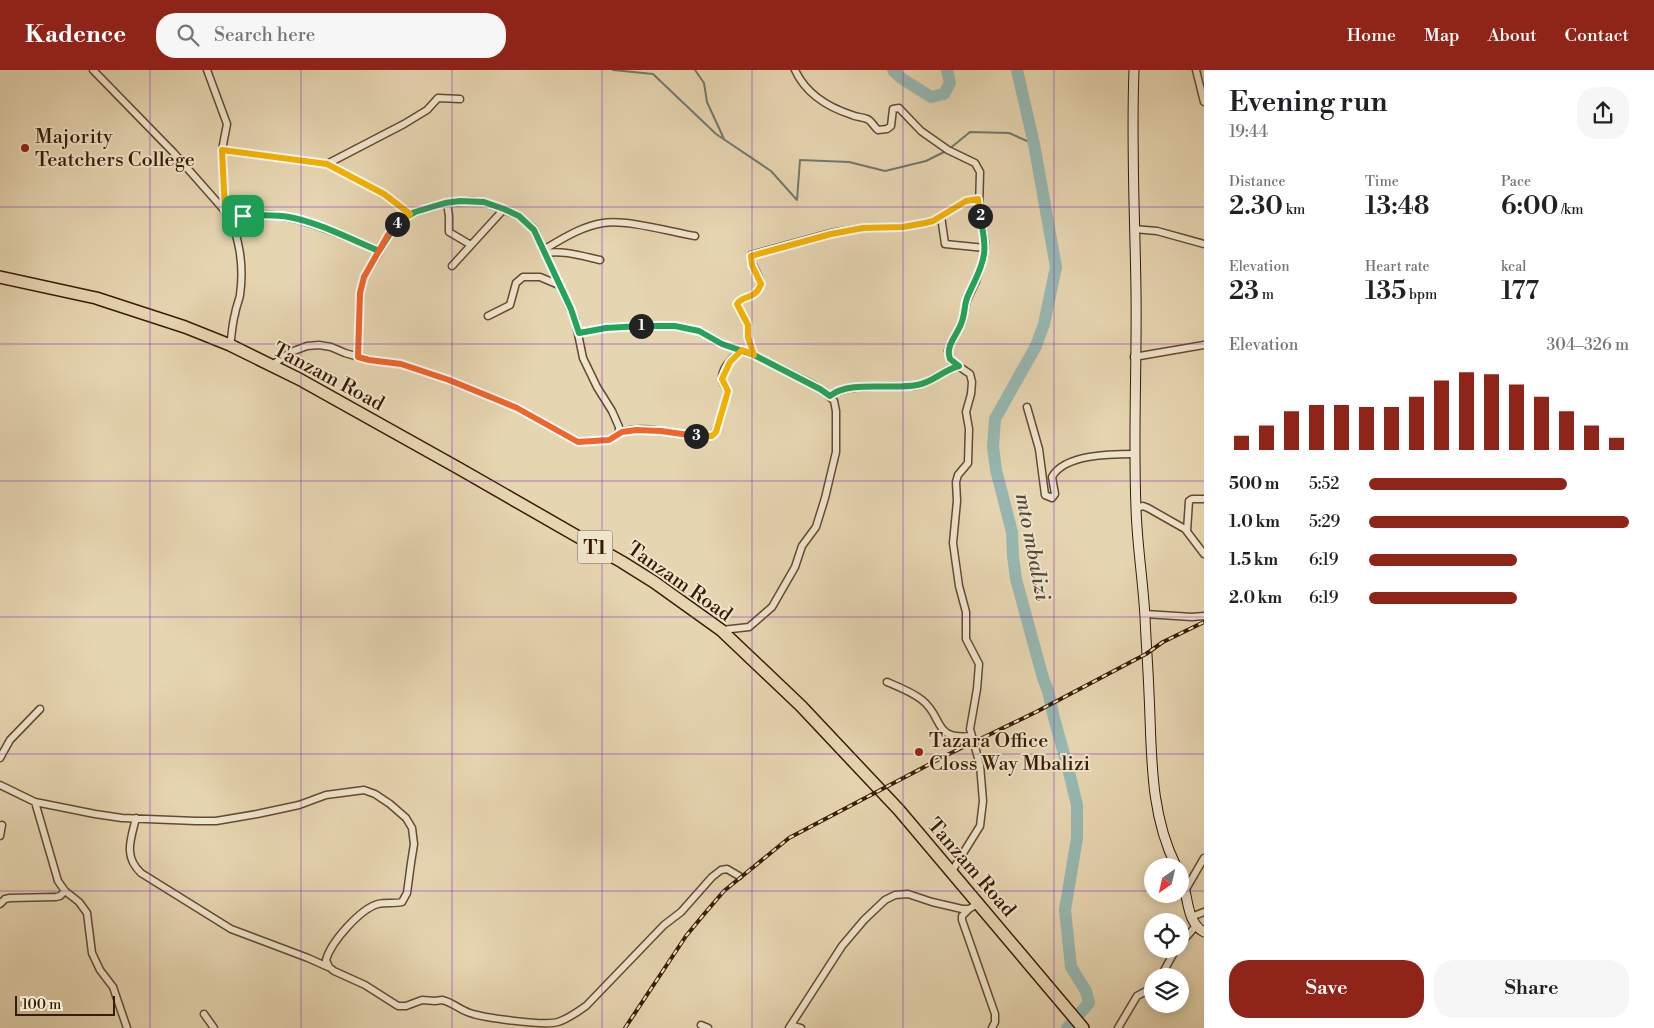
<!DOCTYPE html>
<meta charset="utf-8">
<style>
:root{--surface:#fff;--page:#f6f6f6;--text:#202124;--muted:#757577;--accent:#8f2418}
body{margin:0;font-family:"Libre Bodoni",serif;background:var(--page);color:var(--text);height:100vh;display:flex;flex-direction:column;font-size:19px;white-space:nowrap}
*{box-sizing:border-box;margin:0}
p{font-size:16px;color:var(--muted)}
.icon{flex:none;width:28px;height:28px;fill:none;stroke:currentColor;stroke-width:2;stroke-linecap:round;stroke-linejoin:round}
.map{position:relative;flex:1;overflow:hidden}
.details{display:flex;flex-direction:column;background:var(--surface);width:450px}
.details>*{flex:none}
.needle{width:32px;rotate:214deg}
.buttons{position:absolute;left:1144px;top:788px;display:grid;gap:10px}
.buttons a{display:grid;place-items:center;width:45px;height:45px;border-radius:50%;background:var(--surface);box-shadow:0 2px 12px #0003;font-size:25px}
.scale{position:absolute;left:15px;bottom:12px;width:100px;box-sizing:border-box;padding-left:5px;border:2px solid #381b04;border-top:0;font-size:14px;line-height:18px;white-space:nowrap;color:#381b04;-webkit-text-stroke:4px #efe4cc;paint-order:stroke}
.pin{position:absolute;display:grid;place-items:center;width:42px;height:42px;color:#fff;margin:-21px;border-radius:10px;box-shadow:0 2px 8px #0006}
.km{position:absolute;width:25px;height:25px;margin:-12px;border-radius:50%;background:#222;color:#fff;font-size:14px;line-height:25px;text-align:center}
.round{display:grid;place-items:center;flex:none;width:52px;height:52px;border-radius:20px;background:var(--page)}
.headline{display:flex;align-items:center;justify-content:space-between;height:85px;padding:0 25px}
h1{font-size:28px;font-weight:600;line-height:38px}
.stats{display:grid;grid-template-columns:repeat(3,1fr);gap:8px;height:85px;padding:5px 25px}
.stats div{display:grid;align-content:center}
.stats b{font-size:25px;font-weight:600}
.stats small{font-size:14px;font-weight:400}
.stats p{font-size:14px}
.chart{height:140px;padding:10px 25px}
.chart p{display:flex;justify-content:space-between}
.chart svg{width:100%;height:90px;margin-top:5px;stroke:var(--accent);stroke-width:6}
.primary-button{display:flex;gap:10px;margin-top:auto;padding:10px 25px}
.primary-button a{flex:1;height:58px;border-radius:20px;background:var(--accent);color:#fff;font-size:20px;font-weight:600;line-height:58px;text-align:center}
.primary-button a+a{background:var(--page);color:var(--text)}
ul{padding:0 25px;list-style:none;font-size:16px}
li{display:grid;grid-template-columns:80px 60px 1fr;align-items:center;height:38px}
li i{height:12px;border-radius:6px;background:var(--accent)}
header{display:flex;align-items:center;gap:30px;box-sizing:border-box;height:70px;padding:0 25px;background:var(--accent);color:#fff}
header strong{font-size:24px}
nav{display:flex;gap:28px;margin-inline-start:auto;font-size:18px}
.search{width:350px;height:45px;background:var(--page);display:flex;align-items:center;gap:12px;box-sizing:border-box;padding:0 18px;border-radius:20px;color:var(--muted);font-size:19px}
main{display:flex;flex:1;min-height:0}
.map>svg:first-child{display:block}
</style>
<header>
<strong>Kadence</strong>
<div class="search"><svg class="icon" aria-label="search" viewBox="0 0 24 24"><circle cx="10" cy="10" r="6"/><path d="M15 15l6 6"/></svg>Search here</div>
<nav><a>Home</a><a>Map</a><a>About</a><a>Contact</a></nav>
</header>
<main>
<div class="map">
<svg width="1204" height="958" viewBox="0 0 1204 958">
<rect width="100%" height="100%" fill="#e6d5b1"/>
<filter id="stains"><feTurbulence type="fractalNoise" baseFrequency=".004" numOctaves="4"/><feColorMatrix values="0 0 0 0 .2 0 0 0 0 .09 0 0 0 0 .02 0 0 0 .5 -.17"/></filter>
<radialGradient id="worn" r=".72"><stop offset=".6" stop-color="#630" stop-opacity="0"/><stop offset="1" stop-color="#630" stop-opacity=".3"/></radialGradient>
<g fill="none" stroke-linecap="round" stroke-linejoin="round">
<path stroke="#71796c" stroke-width="2" d="M 613,0 L 653,4 L 716,64 L 771,101 L 797,130 L 800,90 L 849,92 L 885,101 L 926,91 L 948,80 L 970,62 L 1009,63 L 1034,74
M 695,0 L 704,13 L 707,32 L 724,69"/>
<path stroke="#97b8b2" stroke-width="12" d="M 893,0 L 901,8 L 931,27 L 944,24 L 950,13 L 947,0
M 1017,0 L 1034,74 L 1056,197 L 1044,254 L 1036,276 L 995,349 L 993,377 L 996,400 L 1012,462 L 1013,486 L 1016,509 L 1043,608 L 1048,621 L 1054,648 L 1069,702 L 1077,735 L 1077,768 L 1065,840 L 1071,897 L 1086,921 L 1089,933 L 1067,958"/>
<g stroke="#644a2f" stroke-width="9">
<path id="minor" d="M 93,0 L 173,82 L 225,141 C 240,164 244,197 240,225 C 239,231 236,237 235,244 C 232,254 232,265 230,275
M 207,0 L 227,54 L 222,80 L 225,141
M 795,0 C 806,24 827,37 852,45 C 856,47 862,47 867,49 C 872,51 874,57 878,60 L 887,59 L 891,56 L 893,39 L 899,38 L 921,61 L 948,80 L 975,93 L 980,102 L 979,139 L 985,172 L 984,186 L 976,211 L 967,230 L 962,253 L 951,272 L 948,281 L 951,291 L 970,304 L 972,312 L 971,324 L 966,342 L 969,359 L 968,393 L 958,405 L 956,412 L 957,431 L 953,473 L 959,516 L 966,542 L 966,569 L 979,594 L 977,619 L 970,659 L 980,695 L 983,731 L 980,756 L 952,801
M 1196,0 L 1204,32
M 222,80 L 327,94 L 384,124 L 410,144
M 327,94 L 404,54 L 427,40 L 438,28 L 460,29
M 447,133 L 449,146 L 449,162 L 471,175
M 941,146 L 945,174 L 985,178
M 231,150 C 273,131 339,164 379,181
M 1134,159 L 1157,161 L 1204,174
M 543,180 C 562,169 582,156 603,153 C 626,149 671,162 695,166
M 545,183 C 563,180 582,186 600,190
M 452,196 L 504,139
M 488,246 L 510,235 L 516,213 L 523,207 L 540,207 L 559,215
M 579,263 L 606,258 L 637,256 L 675,256 L 699,261 L 722,274 L 754,285 L 814,315 L 826,323 L 834,331 L 836,341 L 836,382 L 825,428 L 816,457 L 802,476 L 795,497 L 772,537 L 749,557 L 722,560
M 754,285 L 748,267 L 748,255 L 737,234 C 740,227 751,228 756,222 C 767,210 750,198 751,185 L 831,163 L 863,158 L 903,157 L 925,153 L 933,151 L 966,131 L 979,129
M 1134,287 L 1204,275
M 272,295 L 291,282 L 307,276 L 319,275 L 331,277 L 345,283 L 369,290 L 401,294 L 449,310 L 517,338 L 578,372 L 609,370 L 618,364 L 619,361 L 619,357 L 612,341 L 597,317 L 583,288 L 575,249 L 534,159 L 519,146 L 484,132 L 472,131 L 445,133 L 410,144 L 395,156 L 364,207 L 360,223 L 358,287
M 829,326 C 846,313 894,317 916,316 C 931,312 943,300 959,296
M 1027,337 L 1039,379 L 1045,425 L 1052,428 L 1055,424 L 1052,407 C 1064,384 1112,384 1134,384
M 618,364 C 641,351 685,369 712,366 C 719,360 724,332 728,321 C 726,318 723,314 722,310 C 721,298 734,286 742,280
M 1136,438 L 1143,436 L 1148,438 L 1185,459 L 1204,484
M 1187,461 L 1189,431 L 1192,429 L 1204,429
M 1145,544 L 1192,547 L 1204,546
M 887,612 C 899,617 912,622 922,630 C 944,647 932,670 971,666
M 0,688 L 10,670 L 40,639
M 0,715 L 35,732 L 95,744 L 122,748 L 196,751 L 216,751 L 257,744 L 299,735 L 326,725 L 364,720 L 375,724 L 390,734 L 406,748 L 412,758 L 414,774 L 411,793 L 407,823 L 402,832 C 394,834 386,832 378,834 C 360,839 331,872 326,890 L 329,897 L 334,901 L 365,915 L 398,936 L 406,936 L 422,930 L 435,931 L 442,930 C 452,932 460,940 470,943 C 485,948 544,956 558,952 C 568,949 577,942 586,936 L 664,855 L 681,842 L 712,807 L 721,800 L 727,799 L 739,806
M 35,732 L 58,811 L 65,821 L 79,832 L 87,843 L 92,883 L 100,900 L 113,917 L 127,958
M 136,748 C 131,769 123,786 141,803 L 231,859 L 308,888 L 328,897
M 0,766 L 2,755
M 1186,819 L 1204,788
M 0,834 L 5,829 L 10,828 L 56,827 L 60,826 L 65,821
M 969,839 L 962,846 L 962,850 L 995,944 L 995,952 L 992,958
M 1191,847 L 1204,842
M 1180,874 L 1196,856
M 1161,906 L 1176,879
M 204,944 L 214,958
M 701,955 L 708,958
M 791,955 L 801,958
M 789,958 L 842,876 L 864,850 L 885,830 L 895,825 L 908,824 L 932,832 L 962,839 L 969,839 L 979,833
M 1118,958 L 1137,926 L 1152,918"/>
</g>
<g stroke="#381b04" stroke-width="11">
<path id="secondary" d="M 1134,0 C 1131,74 1135,148 1136,221 C 1137,294 1133,366 1136,438 C 1137,475 1143,510 1145,547 C 1146,572 1148,597 1149,623 C 1152,682 1149,742 1176,796
M 1180,805 C 1189,823 1185,852 1204,862"/>
</g>
<g stroke="#381b04" stroke-width="14">
<path id="trunk" d="M 0,207 L 96,228 L 185,257 L 230,275 L 299,309 L 460,399 L 622,492 L 654,512 L 721,560 L 801,636 L 899,740 L 1083,958"/>
</g>
<use href="#minor" stroke="#efe4cc" stroke-width="6"/>
<use href="#secondary" stroke="#efe4cc" stroke-width="9"/>
<use href="#trunk" stroke="#e6d5b1" stroke-width="11"/>
<g stroke="#381b04" stroke-width="4">
<path id="rail" d="M 625,958 L 686,866 L 705,843 L 724,821 L 789,768 L 947,685 L 1036,642 L 1146,584 L 1163,572 L 1204,552"/>
</g>
<use href="#rail" stroke="#efe4cc" stroke-width="2" stroke-dasharray="5.5" stroke-linecap="butt"/>
</g>
<g fill="none" stroke-linecap="round" stroke-linejoin="round">
<g stroke="#fff" stroke-width="10">
<path id="split-1" d="M 243,146 C 258,145 274,144 289,147 C 320,153 350,169 379,181 L 395,156 L 402,149 L 415,142 L 445,133 L 460,131 L 484,132 L 504,139 L 519,146 L 534,160 L 571,239 L 579,263 L 606,258 L 641,256"/>
</g>
<g stroke="#fff" stroke-width="10">
<path id="split-2" d="M 641,256 L 675,256 L 699,261 L 722,274 L 754,285 L 820,319 L 830,326 C 849,310 892,320 917,315 C 932,313 943,300 959,296 L 950,289 C 945,276 957,265 961,254 C 965,245 964,236 967,228 C 973,213 982,200 984,184 C 986,171 982,159 980,146"/>
</g>
<g stroke="#fff" stroke-width="10">
<path id="split-3" d="M 696,366 L 712,366 L 716,362 L 728,321 L 722,309 L 730,292 L 742,280 L 754,285 L 748,267 L 748,255 L 737,234 C 743,224 755,231 761,214 L 752,195 L 751,186 L 831,164 L 863,158 L 903,157 L 925,153 L 933,151 L 966,131 L 978,129 L 980,146"/>
</g>
<g stroke="#fff" stroke-width="10">
<path id="split-4" d="M 397,154 L 388,165 L 364,207 L 360,223 L 358,287 L 369,290 L 401,294 L 449,310 L 517,338 L 578,372 L 609,370 L 622,362 L 636,360 L 661,361 L 696,366"/>
</g>
<g stroke="#fff" stroke-width="10">
<path id="split-5" d="M 243,146 L 231,150 L 225,140 L 222,80 L 327,94 L 384,124 L 410,144 L 397,154"/>
</g>
<use href="#split-1" stroke="#22a559" stroke-width="6"/>
<use href="#split-2" stroke="#22a559" stroke-width="6"/>
<use href="#split-3" stroke="#f5b400" stroke-width="6"/>
<use href="#split-4" stroke="#f0652b" stroke-width="6"/>
<use href="#split-5" stroke="#f5b400" stroke-width="6"/>
</g>
<path fill="none" stroke="#7b2cbf" stroke-width="1" stroke-opacity="0.55" d="M 150,0 L 150,958M 301,0 L 301,958M 452,0 L 452,958M 602,0 L 602,958M 752,0 L 752,958M 903,0 L 903,958M 1054,0 L 1054,958M 0,137 L 1204,137M 0,274 L 1204,274M 0,411 L 1204,411M 0,547 L 1204,547M 0,684 L 1204,684M 0,821 L 1152,821M 1180,821 L 1204,821"/>
<g fill="#8f2418" stroke="#efe4cc" stroke-width="2">
<circle cx="25" cy="78" r="5"/>
<circle cx="919" cy="682" r="5"/>
</g>
<g text-anchor="middle" stroke-width="4" stroke-linejoin="round" paint-order="stroke">
<rect fill="#efe4cc" stroke="#6f5740" stroke-width="1" x="577.5" y="460.5" width="35" height="33" rx="4"/>
<g font-size="19" font-weight="bold" fill="#381b04">
<text x="595" y="484">T1</text>
</g>
<g font-size="20" fill="#381b04" stroke="#efe4cc" text-anchor="start">
<text x="35" y="73">Majority<tspan x="35" dy="23">Teatchers College</tspan></text>
<text x="929" y="677">Tazara Office<tspan x="929" dy="23">Closs Way Mbalizi</tspan></text>
</g>
<g font-size="20" fill="#381b04" stroke="#efe4cc">
<text transform="translate(329 306) rotate(28)" y="7">Tanzam Road</text>
<text transform="translate(680 511) rotate(35)" y="7">Tanzam Road</text>
<text transform="translate(972 797) rotate(49)" y="7">Tanzam Road</text>
</g>
<g font-size="21" font-style="italic" fill="#544a38" stroke="#efe4cc">
<text transform="translate(1033 477) rotate(79)" y="7">mto mbalizi</text>
</g>
</g>
<rect width="100%" height="100%" filter="url(#stains)"/>
<rect width="100%" height="100%" fill="url(#worn)"/>
</svg>
<div class="buttons">
<a><svg class="needle" viewBox="-14 -14 28 28"><path d="M0-13l5 13h-10z" fill="#e53935"/><path d="M0 13l5-13h-10z" fill="#757577"/></svg></a>
<a><svg class="icon" aria-label="locate" viewBox="0 0 24 24"><circle cx="12" cy="12" r="6"/><path d="M12 2v4M12 18v4M2 12h4M18 12h4"/></svg></a>
<a><svg class="icon" aria-label="layers" viewBox="0 0 24 24"><path d="M12 4l9 5-9 5-9-5zM3 14l9 5 9-5"/></svg></a>
</div>
<div class="scale">100 m</div>
<div class="pin" style="left:243px;top:146px;background:#1e9e55"><svg class="icon" aria-label="arrive" viewBox="0 0 24 24"><path d="M6 21V4h12l-3 4 3 4H6"/></svg></div>
<b class="km" style="left:641px;top:256px">1</b>
<b class="km" style="left:980px;top:146px">2</b>
<b class="km" style="left:696px;top:366px">3</b>
<b class="km" style="left:397px;top:154px">4</b>
</div>
<section class="details">
<div class="headline"><div><h1>Evening run</h1><p>19:44</p></div><a class="round"><svg class="icon" aria-label="share" viewBox="0 0 24 24"><path d="M12 15V3M7 8l5-5 5 5M5 13v7h14v-7"/></svg></a></div>
<div class="stats">
<div><p>Distance</p><b>2.30<small> km</small></b></div>
<div><p>Time</p><b>13:48</b></div>
<div><p>Pace</p><b>6:00<small> /km</small></b></div>
</div>
<div class="stats">
<div><p>Elevation</p><b>23<small> m</small></b></div>
<div><p>Heart rate</p><b>135<small> bpm</small></b></div>
<div><p>kcal</p><b>177</b></div>
</div>
<div class="chart"><p><span>Elevation</span>304–326 m</p>
<svg viewBox="0 0 160 44" preserveAspectRatio="none"><path d="M5 44V37M15 44V32M25 44V25M35 44V22M45 44V22M55 44V23M65 44V23M75 44V18M85 44V10M95 44V6M105 44V7M115 44V12M125 44V18M135 44V25M145 44V32M155 44V38"/></svg>
</div>
<ul>
<li><b>500 m</b>5:52<i style="width:76%"></i></li>
<li><b>1.0 km</b>5:29<i style="width:100%"></i></li>
<li><b>1.5 km</b>6:19<i style="width:57%"></i></li>
<li><b>2.0 km</b>6:19<i style="width:57%"></i></li>
</ul>
<div class="primary-button"><a>Save</a><a>Share</a></div>
</section>
</main>
